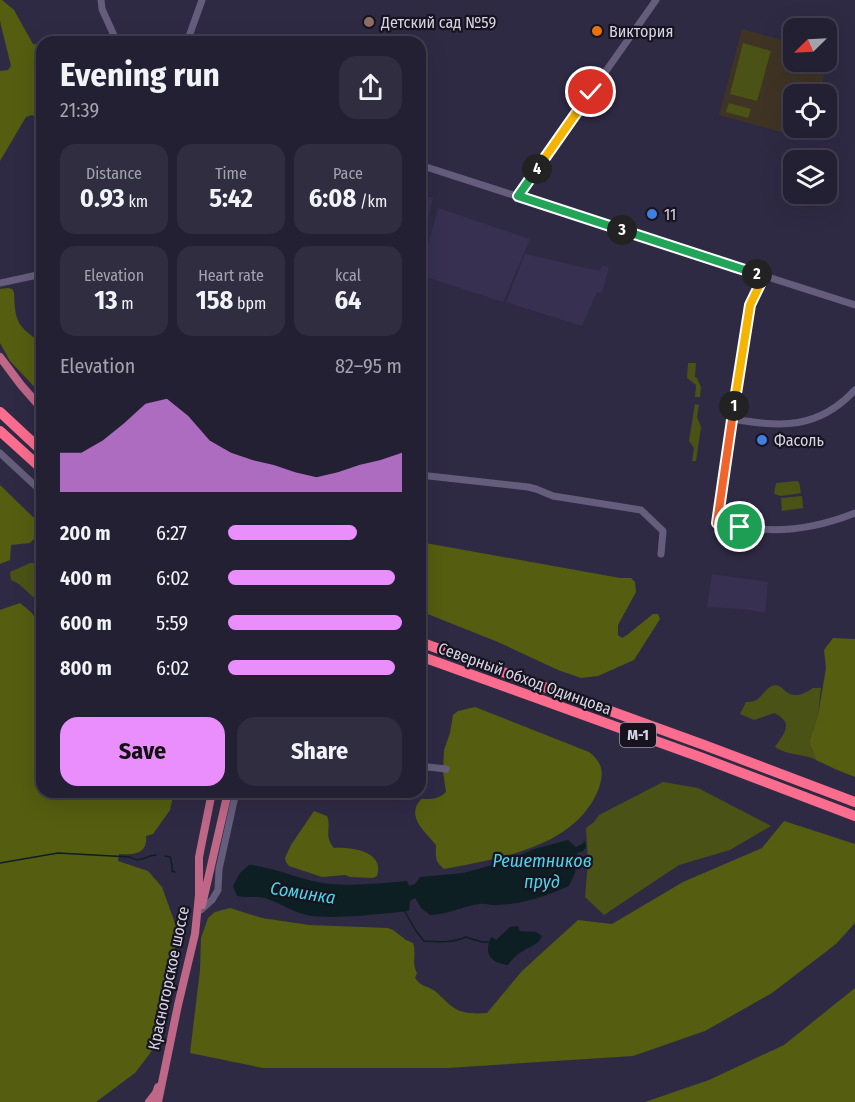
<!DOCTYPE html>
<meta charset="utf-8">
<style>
:root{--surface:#232033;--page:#2f2d3f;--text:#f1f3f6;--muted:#a3a3ac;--line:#403e4e;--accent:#ea8dfd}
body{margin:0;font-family:"Fira Sans Condensed",sans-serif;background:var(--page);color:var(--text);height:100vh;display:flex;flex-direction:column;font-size:22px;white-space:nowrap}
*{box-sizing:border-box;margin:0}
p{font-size:20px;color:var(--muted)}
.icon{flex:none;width:33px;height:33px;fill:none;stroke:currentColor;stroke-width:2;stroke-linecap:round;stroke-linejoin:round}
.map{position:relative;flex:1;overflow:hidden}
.sheet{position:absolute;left:36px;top:36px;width:390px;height:762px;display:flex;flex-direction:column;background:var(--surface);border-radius:18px;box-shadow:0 6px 24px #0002,0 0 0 2px var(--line)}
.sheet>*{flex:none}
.needle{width:39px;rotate:246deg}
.controls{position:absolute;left:783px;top:18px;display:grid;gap:12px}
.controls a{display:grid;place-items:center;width:54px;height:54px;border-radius:12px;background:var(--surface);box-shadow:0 6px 24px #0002,0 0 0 2px var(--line);font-size:30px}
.pin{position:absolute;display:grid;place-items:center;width:51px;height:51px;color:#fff;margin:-26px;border:3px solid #fff;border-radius:50%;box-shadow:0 2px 6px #0007}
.km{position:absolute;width:30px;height:30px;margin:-15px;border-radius:50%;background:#222;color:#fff;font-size:16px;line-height:30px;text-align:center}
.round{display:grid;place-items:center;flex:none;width:63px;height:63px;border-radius:18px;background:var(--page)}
.headline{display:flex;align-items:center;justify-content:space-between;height:102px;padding:0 24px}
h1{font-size:33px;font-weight:700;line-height:45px}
.metrics{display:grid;grid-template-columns:repeat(3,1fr);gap:9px;height:102px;padding:6px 24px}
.metrics div{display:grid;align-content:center;border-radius:15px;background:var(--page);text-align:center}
.metrics b{font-size:26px;font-weight:700}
.metrics small{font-size:16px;font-weight:400}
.metrics p{font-size:16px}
.chart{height:168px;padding:12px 24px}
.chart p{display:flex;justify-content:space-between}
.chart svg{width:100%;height:108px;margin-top:6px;fill:var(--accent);opacity:.7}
.action{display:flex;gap:12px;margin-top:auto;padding:12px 24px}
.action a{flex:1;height:69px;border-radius:18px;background:var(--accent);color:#111;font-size:24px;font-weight:700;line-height:69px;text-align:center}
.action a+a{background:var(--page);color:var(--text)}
ul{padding:0 24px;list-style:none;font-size:20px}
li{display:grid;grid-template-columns:96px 72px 1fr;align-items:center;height:45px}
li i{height:15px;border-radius:8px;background:var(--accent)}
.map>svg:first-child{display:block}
</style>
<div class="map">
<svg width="855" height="1102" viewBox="0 0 855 1102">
<rect width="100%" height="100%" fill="#2f2a44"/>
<path fill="#373051" d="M 420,193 L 433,198 L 420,252 Z
M 438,208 L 530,239 L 503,302 L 420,275 Z
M 525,254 L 600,271 L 602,266 L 609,267 L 602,293 L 597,292 L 582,326 L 506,302 Z
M 712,574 L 768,582 L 765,613 L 744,609 L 707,607 Z"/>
<path fill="#3f3424" d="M 742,29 L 793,43 L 794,62 L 826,62 L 827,51 L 829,52 L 820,94 L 794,94 L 794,128 L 813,128 L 810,140 L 719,115 Z"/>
<path fill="#4a5216" d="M 743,43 L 771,51 L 757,101 L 730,94 Z
M 729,103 L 751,109 L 748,118 L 726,112 Z
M 688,363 L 696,363 L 695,377 L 697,378 L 701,387 L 700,397 L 695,397 L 696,385 L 687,378 Z
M 695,404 L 699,405 L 697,417 L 701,427 L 696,461 L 692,461 L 694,448 L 689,441 Z
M 797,481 L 799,482 L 801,493 L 781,496 L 774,494 L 776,483 Z
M 802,496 L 803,508 L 782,511 L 781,498 Z
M 30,563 L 39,563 L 42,566 L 42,603 C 30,597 24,585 11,580 L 10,572 Z
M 775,685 C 782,686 782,689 788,693 C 797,698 806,693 813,688 L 821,688 L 818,715 L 809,742 L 816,760 C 803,753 787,756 775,747 C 784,733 795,723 774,713 L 754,720 L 740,714 L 746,702 C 763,703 761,689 775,685 Z
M 663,782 L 698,788 L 771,826 L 730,850 L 679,865 L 604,915 L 585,897 L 588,861 L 586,828 L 594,822 L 599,815 Z"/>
<path fill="#545d10" d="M 0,0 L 2,0 L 14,10 L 33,44 L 42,45 L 42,120 L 32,115 L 26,117 L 0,161 L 0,71 L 8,70 L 11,66 L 0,21 Z
M 8,288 L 12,289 L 14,292 C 15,322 17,326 42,343 L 42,395 L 10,361 L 0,343 L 0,289 Z
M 0,485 L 33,517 L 42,519 C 42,532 39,534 30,543 L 11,545 L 10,560 L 0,564 Z
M 420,542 L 620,578 L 631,578 L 635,582 L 636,592 L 618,625 L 618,635 L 622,638 L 627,635 L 653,614 L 658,614 L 660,619 L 634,660 L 598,676 L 581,678 L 558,670 L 498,642 L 420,611 Z
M 20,603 L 31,612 L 42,627 L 42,792 L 174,792 L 170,810 L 153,834 L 146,836 C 148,855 132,855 119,854 L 118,861 L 148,871 L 162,887 L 176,926 L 175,959 L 166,971 L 164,1008 L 151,1052 L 135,1073 L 96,1102 L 0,1102 L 0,610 Z
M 833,638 L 855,639 L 855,777 L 835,769 L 816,760 L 809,742 L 818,715 L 826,668 L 824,650 Z
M 475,707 L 589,752 C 603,763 604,772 599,788 C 576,848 499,858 444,869 C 434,861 436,857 436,845 C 426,832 405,817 421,799 C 432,799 439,799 446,792 L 443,772 L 444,750 L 450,733 L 453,715 L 458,711 Z
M 314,811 L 327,816 C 332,828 323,835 334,848 C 351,847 385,851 377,876 L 373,878 L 350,877 L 345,875 L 322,877 L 289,866 L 286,862 L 285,858 L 291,845 Z
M 784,821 L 855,844 L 855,923 L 836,944 L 772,993 L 705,1031 L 633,1056 L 448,1068 L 263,1068 L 190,1053 L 200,970 L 201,938 L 208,918 L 215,912 L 230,908 L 262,918 L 309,925 L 388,928 L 393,930 L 406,940 L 413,943 C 417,954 411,962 417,973 L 415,978 C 423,988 426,985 435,991 C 440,995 444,1000 450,1005 C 461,1014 473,1014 487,1013 L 522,971 L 578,920 L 612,924 L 683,882 L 762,848 Z
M 855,988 L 855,1102 L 645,1102 L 709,1080 L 784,1045 Z"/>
<path fill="#0d1f22" d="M 568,840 L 576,847 L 582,844 L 585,841 L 586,847 L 583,851 L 577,853 L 575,873 L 569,886 C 546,896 524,904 498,905 C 492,906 486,903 480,904 C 463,906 447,915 430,915 L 422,909 L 415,898 L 410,901 L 409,911 C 377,914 343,919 312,916 C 295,914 281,903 265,898 C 256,896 246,898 237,896 L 233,886 L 240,873 L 249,865 C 277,867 303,882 331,884 C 356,886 382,883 407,881 L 409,886 L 415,884 L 420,877 L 463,873 L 507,861 L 534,849 Z
M 518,926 L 520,931 L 536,932 L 542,936 C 538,945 531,946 523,951 C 517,954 512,959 508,965 C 491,963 484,955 490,939 L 492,937 L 496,940 L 510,927 Z"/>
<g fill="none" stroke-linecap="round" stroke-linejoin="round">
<path stroke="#0d1f22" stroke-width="1.5" d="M 165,856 L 170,857 L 172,865 L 172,871 L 175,872
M 0,863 L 58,853 L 130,857 C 140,864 147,855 156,855
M 404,910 L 416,931 L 424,941 C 438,942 453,943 466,937 L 482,942 L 488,942"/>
<path stroke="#645e7c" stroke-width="7" d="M 101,0 L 102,9 L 117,42
M 187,42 L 202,0
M 420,165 L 855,305
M 518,196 L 656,0
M 764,276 L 750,305 L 717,523 C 730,525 744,529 758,529 C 792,532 825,525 855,513
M 0,283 L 42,274
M 732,419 C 781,427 818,430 855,390
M 0,453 L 42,492
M 420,475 L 528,487 L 536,489 L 553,496 L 641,510 L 663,531 L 661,554
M 420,769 L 428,767 L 446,769
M 201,910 L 212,900 L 218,890 L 219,869 L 236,792"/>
<path stroke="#be6787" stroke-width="8" d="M 0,357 L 21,385 L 42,409
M 202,905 L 228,792
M 149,1102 L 156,1093 L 158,1087
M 158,1102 L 178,1005 L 195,934 L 199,895 L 199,857 L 212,792"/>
<path stroke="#fa6d8e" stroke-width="10" d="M 0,412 L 42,451
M 0,431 L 42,469
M 420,642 L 704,745 L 855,802
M 420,656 L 700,757 L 855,816"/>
</g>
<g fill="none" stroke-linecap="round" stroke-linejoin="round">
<g stroke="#fff" stroke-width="12">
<path id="split-1" d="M 734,406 L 717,523 L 740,527"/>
</g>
<g stroke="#fff" stroke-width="12">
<path id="split-2" d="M 734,406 L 750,305 L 764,276 L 757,274"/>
</g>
<g stroke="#fff" stroke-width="12">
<path id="split-3" d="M 622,230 L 757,274"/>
</g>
<g stroke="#fff" stroke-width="12">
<path id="split-4" d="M 537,169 L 518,196 L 622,230"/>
</g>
<g stroke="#fff" stroke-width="12">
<path id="split-5" d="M 537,169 L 591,92"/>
</g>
<use href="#split-1" stroke="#f0652b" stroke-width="8"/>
<use href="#split-2" stroke="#f5b400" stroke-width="8"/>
<use href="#split-3" stroke="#22a559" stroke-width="8"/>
<use href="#split-4" stroke="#22a559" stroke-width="8"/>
<use href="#split-5" stroke="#f5b400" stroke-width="8"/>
</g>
<circle fill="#8d6e63" stroke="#171420" stroke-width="2" cx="369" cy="22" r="6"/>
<circle fill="#e8710a" stroke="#171420" stroke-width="2" cx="597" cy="31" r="6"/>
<g fill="#3f7fe0" stroke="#171420" stroke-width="2">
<circle cx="652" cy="214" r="6"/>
<circle cx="762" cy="440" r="6"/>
</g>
<g text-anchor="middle" stroke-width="4.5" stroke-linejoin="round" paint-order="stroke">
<rect fill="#171420" stroke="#9d9aaa" stroke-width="1.5" x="620" y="723" width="36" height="24" rx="4.5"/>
<g font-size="15" font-weight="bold" fill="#d6d4e5">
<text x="638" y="740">М-1</text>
</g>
<g font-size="16" fill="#d6d4e5" stroke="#171420" text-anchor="start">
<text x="381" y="28">Детский сад №59</text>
<text x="609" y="37">Виктория</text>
<text x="664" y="220">11</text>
<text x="774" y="446">Фасоль</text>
</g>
<g font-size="16" fill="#d6d4e5" stroke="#171420">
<text transform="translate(525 678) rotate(20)" y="6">Северный обход Одинцова</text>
<text transform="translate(168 978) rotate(-78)" y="6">Красногорское шоссе</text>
</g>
<g font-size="18" font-style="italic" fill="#4ad6eb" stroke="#171420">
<text x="542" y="867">Решетников<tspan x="542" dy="21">пруд</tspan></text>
<text transform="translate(303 893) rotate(9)" y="6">Соминка</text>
</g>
</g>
</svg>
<div class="controls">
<a><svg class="needle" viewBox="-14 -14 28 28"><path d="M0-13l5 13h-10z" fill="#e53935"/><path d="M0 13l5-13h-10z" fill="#a3a3ac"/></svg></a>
<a><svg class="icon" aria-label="locate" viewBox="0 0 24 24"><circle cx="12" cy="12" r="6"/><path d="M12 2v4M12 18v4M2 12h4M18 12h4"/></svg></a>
<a><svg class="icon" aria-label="layers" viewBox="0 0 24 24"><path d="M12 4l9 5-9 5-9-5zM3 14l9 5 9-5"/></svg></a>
</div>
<div class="pin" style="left:740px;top:527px;background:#1e9e55"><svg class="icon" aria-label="arrive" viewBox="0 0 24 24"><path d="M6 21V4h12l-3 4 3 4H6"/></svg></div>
<div class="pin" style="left:591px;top:92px;background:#d93025"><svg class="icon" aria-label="check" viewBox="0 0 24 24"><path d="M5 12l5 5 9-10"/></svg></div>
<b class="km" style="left:734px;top:406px">1</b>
<b class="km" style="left:757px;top:274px">2</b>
<b class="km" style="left:622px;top:230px">3</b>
<b class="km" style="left:537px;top:169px">4</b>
<section class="sheet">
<div class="headline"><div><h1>Evening run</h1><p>21:39</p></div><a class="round"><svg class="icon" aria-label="share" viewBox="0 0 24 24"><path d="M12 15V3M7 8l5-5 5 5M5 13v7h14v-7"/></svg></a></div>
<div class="metrics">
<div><p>Distance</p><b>0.93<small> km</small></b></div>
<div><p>Time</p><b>5:42</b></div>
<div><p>Pace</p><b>6:08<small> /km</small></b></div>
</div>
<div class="metrics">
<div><p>Elevation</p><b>13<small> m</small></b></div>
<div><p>Heart rate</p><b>158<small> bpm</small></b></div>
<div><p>kcal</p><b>64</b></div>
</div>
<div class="chart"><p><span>Elevation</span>82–95 m</p>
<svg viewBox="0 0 160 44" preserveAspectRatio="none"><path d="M0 44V28L10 28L20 23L30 16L40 8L50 6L60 13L70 23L80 28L90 31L100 33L110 36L120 38L130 36L140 33L150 31L160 28V44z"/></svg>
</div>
<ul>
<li><b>200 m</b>6:27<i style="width:74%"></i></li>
<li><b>400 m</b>6:02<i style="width:96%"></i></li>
<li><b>600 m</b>5:59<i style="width:100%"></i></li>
<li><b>800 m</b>6:02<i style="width:96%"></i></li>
</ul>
<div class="action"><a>Save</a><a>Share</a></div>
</section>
</div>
